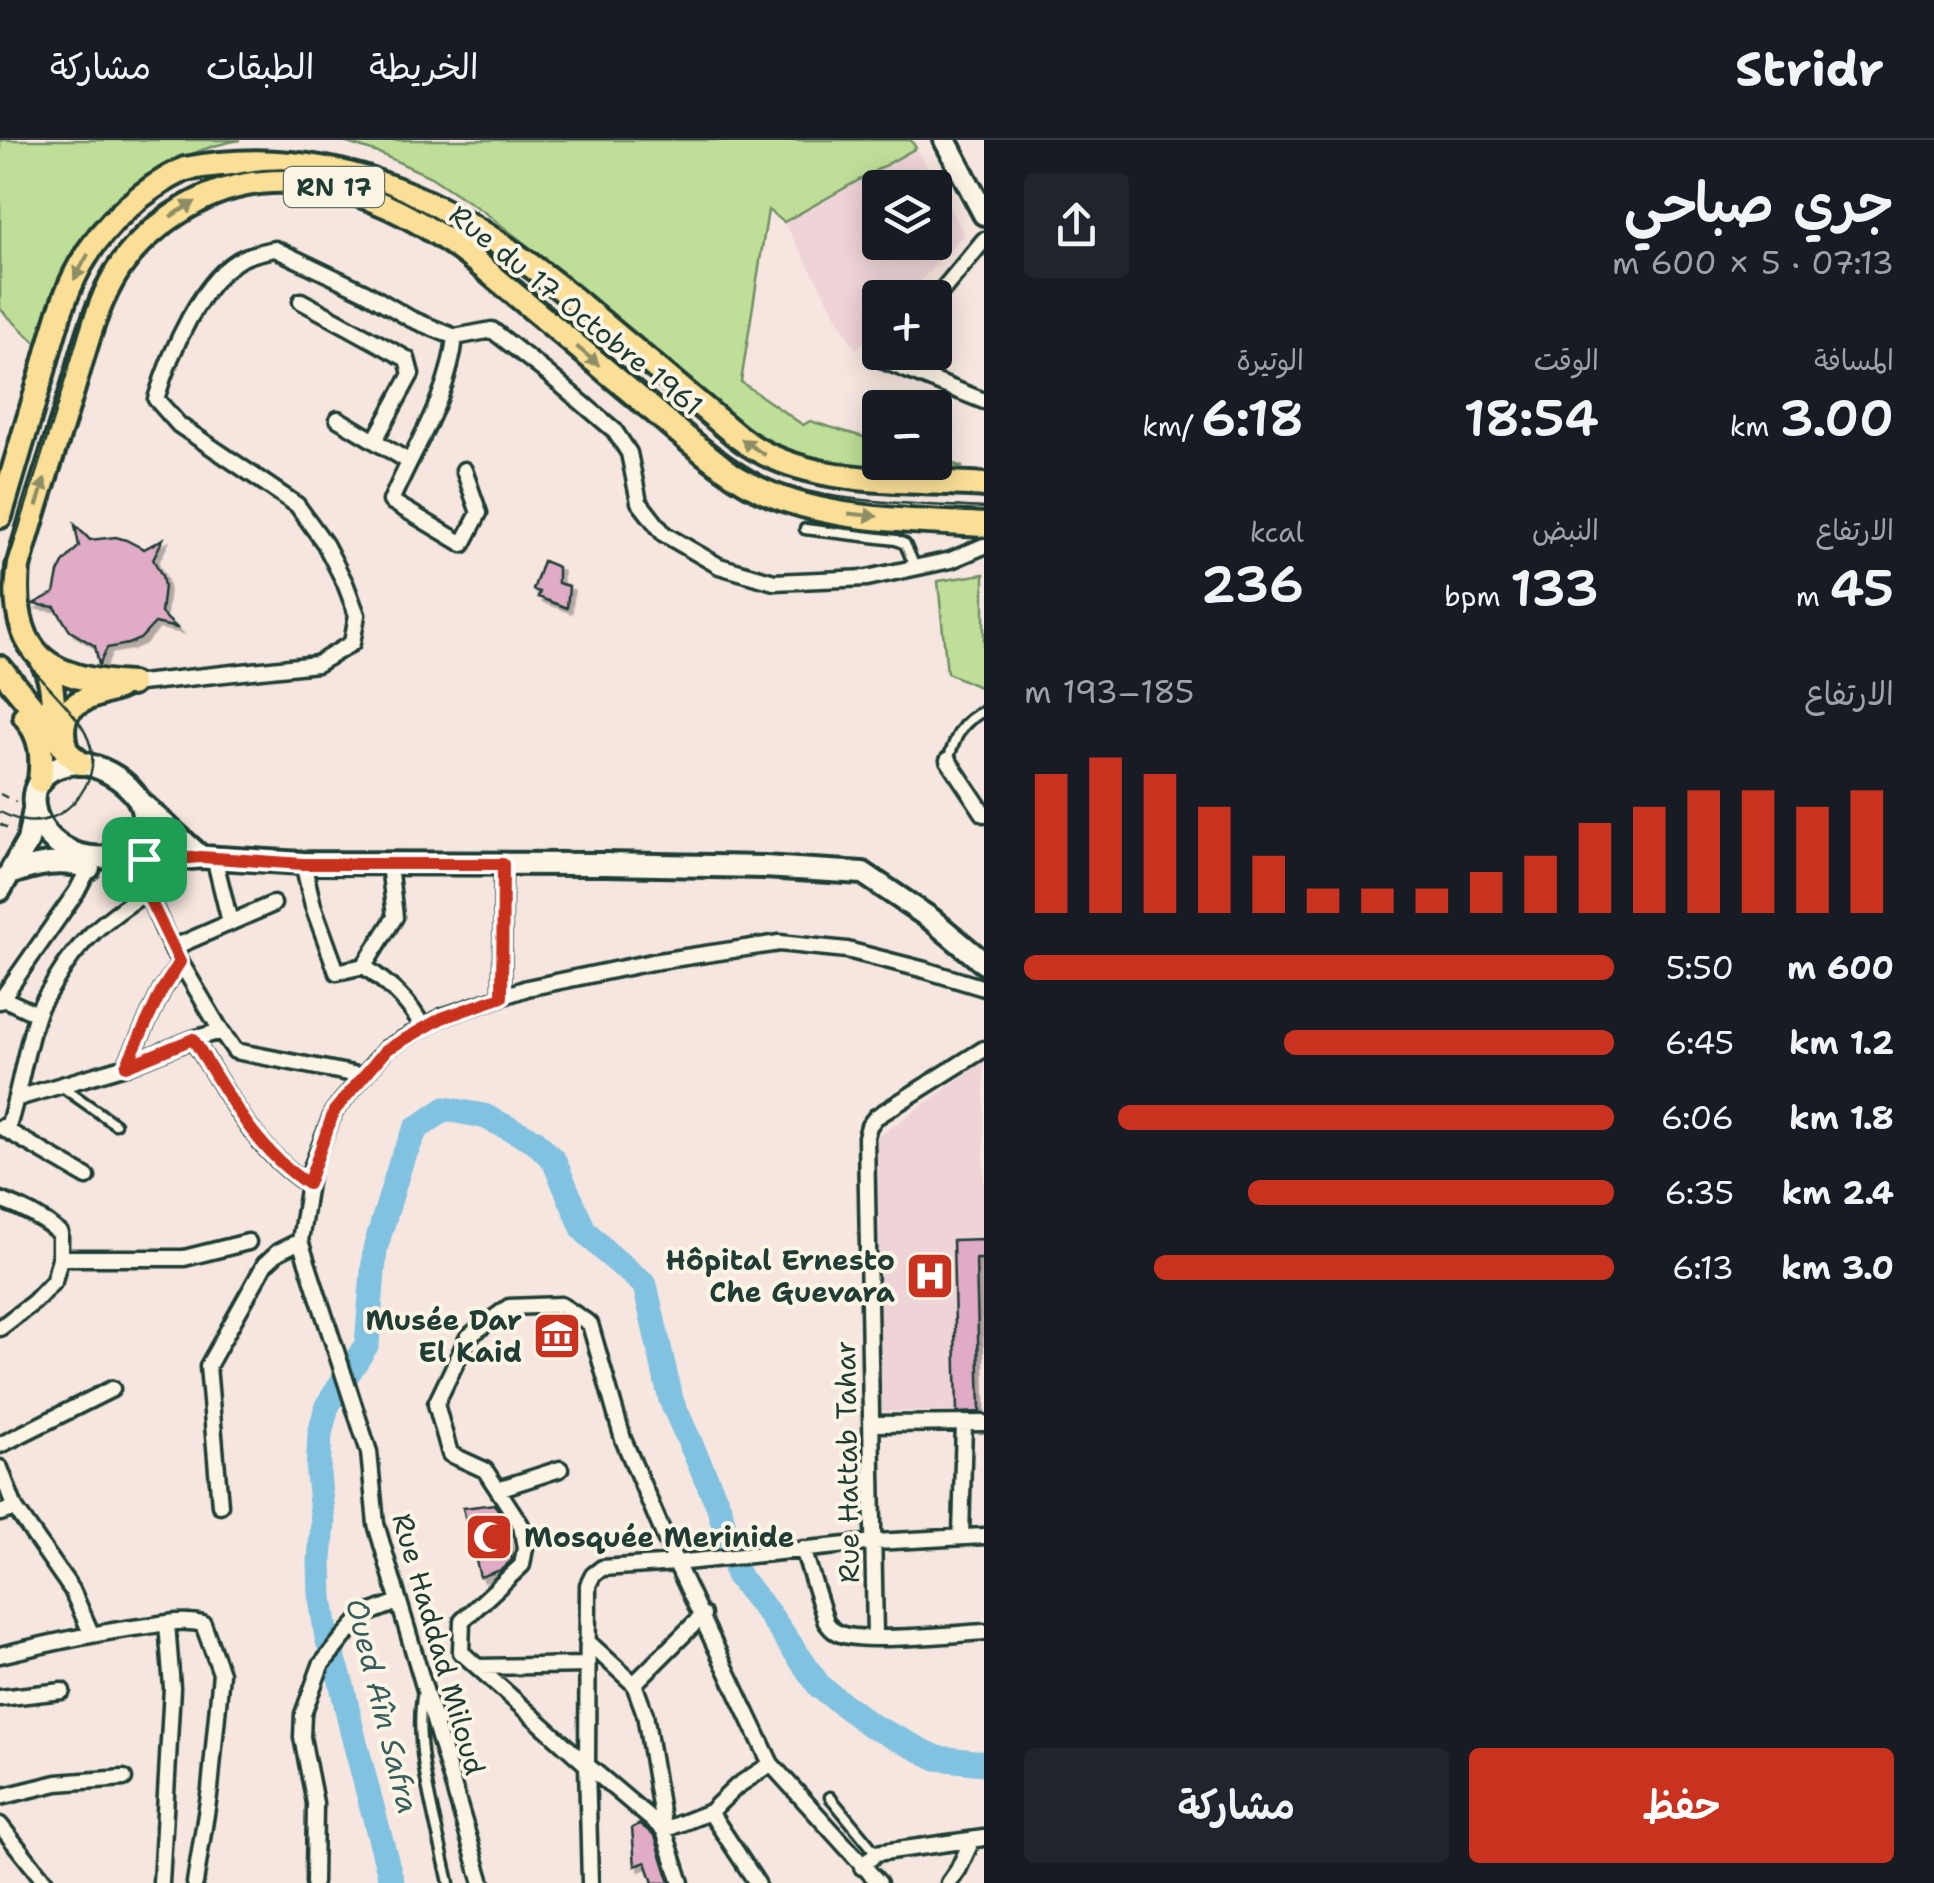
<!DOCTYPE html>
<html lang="ar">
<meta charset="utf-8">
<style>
:root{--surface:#171b24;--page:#20242c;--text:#f1f3f6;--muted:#9ea1a6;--line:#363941;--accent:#c8321e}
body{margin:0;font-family:"Shantell Sans","Playpen Sans Arabic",sans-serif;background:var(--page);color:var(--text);direction:rtl;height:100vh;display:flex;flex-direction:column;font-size:38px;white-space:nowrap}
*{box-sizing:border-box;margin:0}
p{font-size:32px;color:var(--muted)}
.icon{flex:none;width:55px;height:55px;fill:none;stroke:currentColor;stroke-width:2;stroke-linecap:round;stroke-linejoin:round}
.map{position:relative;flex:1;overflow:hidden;direction:ltr}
.side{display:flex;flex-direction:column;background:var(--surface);width:950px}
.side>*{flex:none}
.controls{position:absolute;left:862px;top:30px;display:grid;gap:20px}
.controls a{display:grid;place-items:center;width:90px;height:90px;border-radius:10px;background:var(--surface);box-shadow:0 5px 25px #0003;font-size:50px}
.pin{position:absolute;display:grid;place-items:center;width:85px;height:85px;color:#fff;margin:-42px;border-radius:20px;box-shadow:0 5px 15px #0006}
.round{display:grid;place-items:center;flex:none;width:105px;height:105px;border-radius:10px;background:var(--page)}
.summary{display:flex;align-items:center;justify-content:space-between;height:170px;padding:0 40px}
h1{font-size:55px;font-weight:600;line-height:75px}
.stats{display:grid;grid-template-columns:repeat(3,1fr);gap:15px;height:170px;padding:10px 40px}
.stats div{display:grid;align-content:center}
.stats b{font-size:50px;font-weight:600}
.stats small{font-size:28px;font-weight:400}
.stats p{font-size:28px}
.chart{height:280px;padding:20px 40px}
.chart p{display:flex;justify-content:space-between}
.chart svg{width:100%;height:180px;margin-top:10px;stroke:var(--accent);stroke-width:6}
.action{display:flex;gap:20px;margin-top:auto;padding:20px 40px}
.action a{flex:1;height:115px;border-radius:10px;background:var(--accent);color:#fff;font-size:40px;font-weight:600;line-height:115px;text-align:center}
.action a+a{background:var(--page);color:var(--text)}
ul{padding:0 40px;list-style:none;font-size:32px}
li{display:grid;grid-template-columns:160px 120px 1fr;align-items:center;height:75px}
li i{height:25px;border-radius:12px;background:var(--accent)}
header{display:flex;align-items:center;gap:60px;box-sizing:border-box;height:140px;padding:0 50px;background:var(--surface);border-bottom:2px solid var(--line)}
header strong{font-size:48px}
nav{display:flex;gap:55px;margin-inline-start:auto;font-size:35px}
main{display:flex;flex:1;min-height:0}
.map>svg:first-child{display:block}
</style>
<header>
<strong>Stridr</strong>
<nav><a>الخريطة</a><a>الطبقات</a><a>مشاركة</a></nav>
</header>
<main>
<section class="side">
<div class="summary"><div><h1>جري صباحي</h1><p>07:13 · 5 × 600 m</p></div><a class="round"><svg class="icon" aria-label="share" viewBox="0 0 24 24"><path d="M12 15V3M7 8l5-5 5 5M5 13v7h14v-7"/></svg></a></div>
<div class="stats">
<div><p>المسافة</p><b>3.00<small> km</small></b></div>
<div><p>الوقت</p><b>18:54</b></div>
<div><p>الوتيرة</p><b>6:18<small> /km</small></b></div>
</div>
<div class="stats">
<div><p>الارتفاع</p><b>45<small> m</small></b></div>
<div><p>النبض</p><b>133<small> bpm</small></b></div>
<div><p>kcal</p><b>236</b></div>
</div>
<div class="chart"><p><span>الارتفاع</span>185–193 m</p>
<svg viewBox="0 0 160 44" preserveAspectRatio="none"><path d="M5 44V10M15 44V6M25 44V10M35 44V18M45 44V30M55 44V38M65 44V38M75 44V38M85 44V34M95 44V30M105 44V22M115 44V18M125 44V14M135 44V14M145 44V18M155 44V14"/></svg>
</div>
<ul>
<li><b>600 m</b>5:50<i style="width:100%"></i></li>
<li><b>1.2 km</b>6:45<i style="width:56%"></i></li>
<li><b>1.8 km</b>6:06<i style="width:84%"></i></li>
<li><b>2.4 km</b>6:35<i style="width:62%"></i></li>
<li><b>3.0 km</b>6:13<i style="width:78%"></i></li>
</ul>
<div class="action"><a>حفظ</a><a>مشاركة</a></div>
</section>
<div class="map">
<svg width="984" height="1743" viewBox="0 0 984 1743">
<defs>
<filter id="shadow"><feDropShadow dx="4.5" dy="4.5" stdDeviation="0" flood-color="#0004"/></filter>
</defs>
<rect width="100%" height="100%" fill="#f6e6df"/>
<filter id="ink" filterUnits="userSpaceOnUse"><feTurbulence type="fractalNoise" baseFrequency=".01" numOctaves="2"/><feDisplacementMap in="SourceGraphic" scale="20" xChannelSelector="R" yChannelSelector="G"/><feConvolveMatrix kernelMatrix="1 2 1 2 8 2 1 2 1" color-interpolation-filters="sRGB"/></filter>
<g filter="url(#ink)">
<path fill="#efd4d7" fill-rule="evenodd" d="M 916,8 L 964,94 L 905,157 L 880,158 L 880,184 L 856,210 L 784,82 ZM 880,48 L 935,48 L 935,102 L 880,102 Z
M 984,921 L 984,1272 L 881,1271 L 872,1001 Z"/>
<path fill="#bfdf98" stroke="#6f8e66" stroke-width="2.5" d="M 0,0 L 240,0 C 171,12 107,57 72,118 C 56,145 48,176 38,205 L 0,169 Z
M 338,0 L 911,0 L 916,8 L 784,82 L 768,70 L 741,242 L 803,285 L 810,281 L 880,302 L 880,322 L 935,322 L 935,318 L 963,327 L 869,331 L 793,317 L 748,288 L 699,250 L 528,106 L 484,72 L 431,37 L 381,14 Z
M 984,434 L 984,549 L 947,533 L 938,441 Z"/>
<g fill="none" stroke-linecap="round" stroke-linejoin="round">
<path stroke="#81c2e1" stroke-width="25" d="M 392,1743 L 352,1591 L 341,1541 L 327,1498 L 321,1458 L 320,1420 L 323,1383 L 318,1334 L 320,1294 L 327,1266 L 367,1204 L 375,1109 L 401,1022 L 416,989 L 445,969 L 484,976 L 535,1001 L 554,1021 L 584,1090 L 607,1113 L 645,1145 L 671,1260 L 719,1367 L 737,1435 L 769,1474 L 820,1547 L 870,1585 L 937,1618 L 984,1623"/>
</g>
<path fill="#e0abc5" stroke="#1f3d34" stroke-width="2.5" filter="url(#shadow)" d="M 75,385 L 90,400 L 116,397 L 126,400 L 144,409 L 163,399 L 153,419 L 162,436 L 164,446 L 161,473 L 177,488 L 155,483 L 140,499 L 128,504 L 107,508 L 99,525 L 95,506 L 70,491 L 55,467 L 33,464 L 54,453 L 58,433 L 63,423 L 79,406 Z
M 543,421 L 558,427 L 558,443 L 569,446 L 567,468 L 538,457 L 540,452 L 533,450 Z
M 984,1099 L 984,1119 L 976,1119 L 980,1272 L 957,1273 L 953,1100 Z
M 494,1364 L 501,1374 L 512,1420 L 501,1430 L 480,1437 L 463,1368 Z
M 640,1684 L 655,1696 L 670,1743 L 653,1743 L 646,1722 L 635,1726 L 632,1688 Z"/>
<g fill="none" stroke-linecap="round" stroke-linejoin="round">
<g stroke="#1f3d34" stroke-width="15">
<path id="lane" d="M 805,389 L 896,400 L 905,404 L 915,427
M 948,620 C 955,598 961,581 984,571
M 61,946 L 115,984
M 423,1551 C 412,1609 437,1685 449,1743
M 830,1657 L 876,1713"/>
</g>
<g stroke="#1f3d34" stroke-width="21">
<path id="street" d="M 935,159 L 984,100
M 301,161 L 407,219 L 411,234 L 375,300
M 455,197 C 449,257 414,307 391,361 L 463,404 L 479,373 L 464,330
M 891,212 L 884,221 L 984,261
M 338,279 L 408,321
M 131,544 L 317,524 L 352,503 L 357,475 L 345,443 L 325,404 L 297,365 L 179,285 L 156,259 C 169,216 202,135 245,117 C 254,113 265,111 275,109 L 365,152 L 411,179 L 455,197 L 492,190 L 547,233 L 614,290 L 629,313 L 639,362 L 664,394 L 719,426 L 774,442 L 867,438 L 951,420 L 984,406
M 948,620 L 984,674
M 214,717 L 230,782
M 303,723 L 313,766 L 337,832 L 364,826 L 395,777 L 389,724
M 172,808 L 273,764
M 364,826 C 388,844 410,861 423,888
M 502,857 L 503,724
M 2,858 L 37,874
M 0,861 L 77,751 L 93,720
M 221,891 L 235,911 L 363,936
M 193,899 C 226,951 254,1010 308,1044
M 126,926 L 162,850 L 181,822
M 18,958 L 126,926 L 193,899 L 221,891 L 172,808 L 147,752 L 124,713
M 1,987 L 87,1037
M 7,990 C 19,953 24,915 36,877 C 39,865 48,854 54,843 C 79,800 105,779 147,752
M 0,1060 C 23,1068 41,1077 60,1093 L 60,1118
M 0,1188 L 34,1162 L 54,1141 L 60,1118 L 184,1118 L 248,1102
M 872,1284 L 984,1283
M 0,1305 L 112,1249
M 0,1328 L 15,1368 L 72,1450 L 91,1493
M 498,1349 L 560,1329
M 220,1365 L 208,1226 L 265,1124 L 278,1112 L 300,1101
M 0,1373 L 15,1368
M 961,1397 L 964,1283
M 803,1409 L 826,1482 C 830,1487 832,1491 838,1493 C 860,1504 955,1494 984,1492
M 875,1497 L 866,997 L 869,986 L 876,977 L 984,909
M 587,1501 L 634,1544 L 645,1574 L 664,1690 L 681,1743
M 0,1515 C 49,1503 97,1492 148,1486 C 165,1483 185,1479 203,1484 L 221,1533 L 210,1649 L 195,1743
M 478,1527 L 586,1525
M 634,1544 L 703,1475
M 0,1558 L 62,1551
M 771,1624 L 737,1646 L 710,1672 L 664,1690 L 587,1625 L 461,1512 L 462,1481 L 522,1425 L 525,1408 L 521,1385 L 485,1330 L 450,1314 L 436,1264 L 468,1197 L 509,1167 L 561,1165 L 590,1184 L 623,1299 L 676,1423 L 771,1624 L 879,1743
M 0,1657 L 57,1643 L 124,1638
M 710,1672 L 757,1743
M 0,1685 L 46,1743
M 862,1727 L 876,1713 L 984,1698
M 161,1743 L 172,1548 L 167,1483
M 314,1743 L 315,1663 L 302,1597 L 303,1574 L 321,1525 L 343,1498 L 364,1475 L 398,1462
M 482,1743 L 376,1384 L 369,1312 L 300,1101 L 311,1030 L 334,971 L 386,909 L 442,877 L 527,848 L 652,822 L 779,803 L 847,810 L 925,830 L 984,848
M 590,1743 L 587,1625 L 588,1445 L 593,1435 L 602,1428 L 676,1423 L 875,1402 L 984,1396
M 949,1743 L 958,1730 L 972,1700"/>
</g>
<g stroke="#1f3d34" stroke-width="28">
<path id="secondary" d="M 945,0 L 984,74
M 80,623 C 100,626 121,637 134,653 C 154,678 139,714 108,717 C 33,725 0,626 80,623 Z
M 141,663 L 201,717
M 128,712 L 153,721 L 201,717 L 303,723 L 605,724 L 764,727 L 863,733 L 931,779 L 984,823
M 10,734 C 36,724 62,719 89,728
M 0,750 L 28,701 L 34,670"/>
</g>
<g stroke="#1f3d34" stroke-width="30">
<path id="primary" d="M 0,376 C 14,328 29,279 43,231 C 53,195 62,157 81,124 C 104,83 143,49 185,29 C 338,0 464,68 575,160 C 629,206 683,251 737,296 C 803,348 904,339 984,345
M 42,520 C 57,546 50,567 57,594
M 0,528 L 57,597 L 66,611 L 80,623
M 131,544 C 49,540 10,516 18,427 C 33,371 52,316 69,261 C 82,221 91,177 112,140 C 129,109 157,85 187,67 C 285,8 397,58 478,123 C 537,171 594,221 652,269 C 686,298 721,330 761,350 C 827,381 913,381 984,385
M 25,576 C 42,597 43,616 40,641
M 66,610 C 53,564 83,559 118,548"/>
</g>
<path stroke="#1f3d34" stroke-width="2.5" stroke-dasharray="8 8" stroke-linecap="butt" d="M 0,654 L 16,662
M 0,684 L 12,690"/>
<use href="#lane" stroke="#fcf5e5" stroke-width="8"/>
<use href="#street" stroke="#fcf5e5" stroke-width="14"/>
<use href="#secondary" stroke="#fcf5e5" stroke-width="20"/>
<use href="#primary" stroke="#fbdf96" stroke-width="22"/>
<path stroke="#1f3d34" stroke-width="2.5" d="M 0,672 C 18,681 32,685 51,678 C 66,672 77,661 85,647 C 118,587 32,547 12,498 C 2,472 4,449 8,422 C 28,359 48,296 67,233 C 79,195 88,153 110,119 C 126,94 150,72 176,57 C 282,0 388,40 478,108 L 734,321 C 794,365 910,363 984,368"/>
</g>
<defs><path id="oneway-solid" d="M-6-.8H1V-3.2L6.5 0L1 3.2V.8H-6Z" transform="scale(2.5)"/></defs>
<g fill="#8d8e65">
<use href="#oneway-solid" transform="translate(183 69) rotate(-31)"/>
<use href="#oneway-solid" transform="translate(81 127) rotate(119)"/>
<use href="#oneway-solid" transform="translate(588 216) rotate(40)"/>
<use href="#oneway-solid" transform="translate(753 307) rotate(-146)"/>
<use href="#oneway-solid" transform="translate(41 352) rotate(-73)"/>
<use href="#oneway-solid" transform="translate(863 375) rotate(6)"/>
</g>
</g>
<g fill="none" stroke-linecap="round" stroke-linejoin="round" filter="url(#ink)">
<g stroke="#fff" stroke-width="20">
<path id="route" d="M 128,712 L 154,721 L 201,717 L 303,724 L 503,724 L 502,857 L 442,878 L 386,910 L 334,971 L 308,1044 C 254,1009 226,951 193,899 L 126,926 L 162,850 L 180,822 L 146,752 L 124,714 Z"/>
</g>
<use href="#route" stroke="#c8321e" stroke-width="12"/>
</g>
<defs>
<g id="hospital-square" transform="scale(2.5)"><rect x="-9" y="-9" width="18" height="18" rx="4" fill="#c8321e" stroke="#fcf5e5"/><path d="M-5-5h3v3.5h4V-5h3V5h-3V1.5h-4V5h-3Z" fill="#fff"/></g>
<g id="museum-square" transform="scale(2.5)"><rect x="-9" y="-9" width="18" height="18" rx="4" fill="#c8321e" stroke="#fcf5e5"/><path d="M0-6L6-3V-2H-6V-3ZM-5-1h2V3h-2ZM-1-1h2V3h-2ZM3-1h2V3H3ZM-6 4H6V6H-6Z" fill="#fff"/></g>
<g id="mosque-square" transform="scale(2.5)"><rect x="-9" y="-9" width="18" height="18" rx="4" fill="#c8321e" stroke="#fcf5e5"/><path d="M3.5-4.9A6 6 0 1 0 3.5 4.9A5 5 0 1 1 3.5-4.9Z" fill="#fff"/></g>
</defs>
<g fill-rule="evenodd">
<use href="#hospital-square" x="930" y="1136"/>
<use href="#museum-square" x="557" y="1196"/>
<use href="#mosque-square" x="489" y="1397"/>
</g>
<g text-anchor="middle" stroke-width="8" stroke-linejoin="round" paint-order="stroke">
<rect fill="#fcf5e5" stroke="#617469" stroke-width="2.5" x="284" y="27" width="100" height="40" rx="8"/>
<g font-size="25" font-weight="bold" fill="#1f3d34">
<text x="334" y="56">RN 17</text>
</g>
<g font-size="28" fill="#1f3d34" stroke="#fcf5e5">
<text transform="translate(576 170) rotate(39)" y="10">Rue du 17 Octobre 1961</text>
<text transform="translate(847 1322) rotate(-91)" y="10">Rue Hattab Tahar</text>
<text transform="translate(439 1504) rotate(74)" y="10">Rue Haddad Miloud</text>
</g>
<g font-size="28" font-weight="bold" fill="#1f3d34" stroke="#fcf5e5" text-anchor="end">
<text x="895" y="1130">Hôpital Ernesto<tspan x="895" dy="32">Che Guevara</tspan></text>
<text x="522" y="1190">Musée Dar<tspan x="522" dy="32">El Kaid</tspan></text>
<text x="524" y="1407" text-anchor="start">Mosquée Merinide</text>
</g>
<g font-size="30" font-style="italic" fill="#385e5f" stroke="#fcf5e5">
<text transform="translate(382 1566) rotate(76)" y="10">Oued Aîn Safra</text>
</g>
</g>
</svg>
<div class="controls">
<a><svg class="icon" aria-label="layers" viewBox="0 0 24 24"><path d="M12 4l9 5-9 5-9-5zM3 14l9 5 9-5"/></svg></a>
<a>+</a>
<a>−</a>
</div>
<div class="pin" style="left:144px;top:719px;background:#1e9e55"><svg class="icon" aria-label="arrive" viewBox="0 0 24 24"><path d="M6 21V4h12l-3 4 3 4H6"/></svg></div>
</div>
</main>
